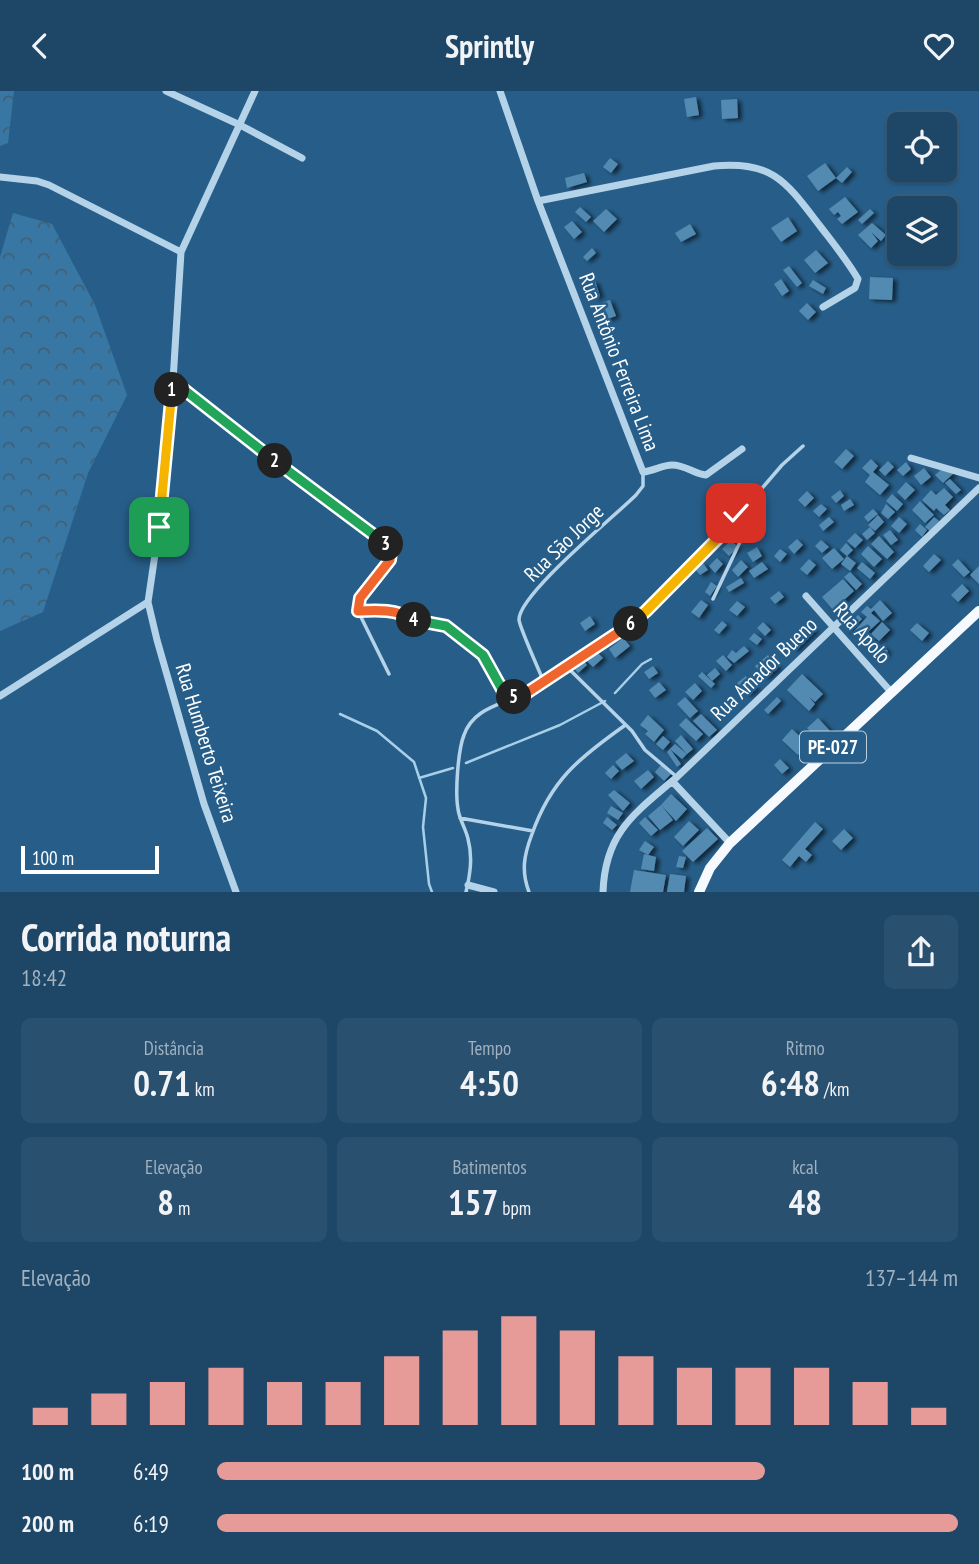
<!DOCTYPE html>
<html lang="pt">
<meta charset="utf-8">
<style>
:root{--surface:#1d4667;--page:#2a5070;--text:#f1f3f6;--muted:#a0b1c0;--line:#3b5e7b;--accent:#e69b98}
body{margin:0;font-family:"PT Sans Narrow",sans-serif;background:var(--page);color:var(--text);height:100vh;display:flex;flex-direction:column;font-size:26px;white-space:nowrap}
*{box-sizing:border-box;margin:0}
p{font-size:23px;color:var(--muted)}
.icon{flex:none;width:38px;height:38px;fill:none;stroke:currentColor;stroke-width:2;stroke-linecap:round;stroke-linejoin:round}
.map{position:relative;height:801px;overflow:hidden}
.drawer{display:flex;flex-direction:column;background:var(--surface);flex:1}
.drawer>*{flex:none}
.controls{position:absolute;left:887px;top:21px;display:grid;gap:14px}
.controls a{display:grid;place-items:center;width:70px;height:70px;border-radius:10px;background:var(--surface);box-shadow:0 2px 5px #0004,0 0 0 2px var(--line);font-size:35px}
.scale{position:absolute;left:21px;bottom:18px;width:138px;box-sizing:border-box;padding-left:7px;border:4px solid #fff;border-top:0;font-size:19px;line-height:24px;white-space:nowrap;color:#fff;-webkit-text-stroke:5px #275e89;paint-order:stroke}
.pin{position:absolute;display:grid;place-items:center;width:60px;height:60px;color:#fff;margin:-30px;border-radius:14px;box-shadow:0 4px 10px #0006}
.km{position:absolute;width:35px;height:35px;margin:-18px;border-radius:50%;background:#222;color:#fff;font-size:19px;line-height:35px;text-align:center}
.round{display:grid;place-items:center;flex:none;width:74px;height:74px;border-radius:10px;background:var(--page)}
.head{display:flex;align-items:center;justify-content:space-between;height:119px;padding:0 21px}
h1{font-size:38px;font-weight:700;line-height:52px}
.figures{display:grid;grid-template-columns:repeat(3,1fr);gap:10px;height:119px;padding:7px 21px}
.figures div{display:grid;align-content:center;border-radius:10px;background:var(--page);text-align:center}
.figures b{font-size:35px;font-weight:700}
.figures small{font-size:19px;font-weight:400}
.figures p{font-size:19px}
.chart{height:196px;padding:14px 21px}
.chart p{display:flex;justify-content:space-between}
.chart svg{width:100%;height:126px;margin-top:7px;stroke:var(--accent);stroke-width:6}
ul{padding:0 21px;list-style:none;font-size:23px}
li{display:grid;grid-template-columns:112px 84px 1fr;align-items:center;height:52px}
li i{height:18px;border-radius:9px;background:var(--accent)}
header{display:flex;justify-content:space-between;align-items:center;height:91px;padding:0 21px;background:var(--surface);font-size:32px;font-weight:700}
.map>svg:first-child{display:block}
</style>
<header><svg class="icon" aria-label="back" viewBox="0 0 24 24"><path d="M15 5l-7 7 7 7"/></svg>Sprintly<svg class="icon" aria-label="heart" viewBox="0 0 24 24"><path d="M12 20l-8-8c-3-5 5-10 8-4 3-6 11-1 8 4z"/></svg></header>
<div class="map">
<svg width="979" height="801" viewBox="0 0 979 801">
<defs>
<pattern id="forest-crowns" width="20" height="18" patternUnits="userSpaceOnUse" patternTransform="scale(1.75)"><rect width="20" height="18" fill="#3877a3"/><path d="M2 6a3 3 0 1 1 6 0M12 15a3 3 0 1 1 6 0" fill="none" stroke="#435f73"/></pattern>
<filter id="shadow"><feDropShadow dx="4" dy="2" stdDeviation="2" flood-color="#0009"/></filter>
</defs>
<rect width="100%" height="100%" fill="#275e89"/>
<path fill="url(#forest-crowns)" d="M 0,0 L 14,0 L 8,52 L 0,55 Z
M 13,122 L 52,133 L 95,214 L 127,304 L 88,382 L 43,521 L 0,540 L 0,166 Z"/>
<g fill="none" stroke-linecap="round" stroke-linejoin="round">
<path stroke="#a8cfe9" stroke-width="2.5" d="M 615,602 L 642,573 L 651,568
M 340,623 L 377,640 L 414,671 L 426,707 L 423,736 L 429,793 L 432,801
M 466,672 L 560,634 L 605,610
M 419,687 L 453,677"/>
</g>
<path fill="#538ab2" filter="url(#shadow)" d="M 696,6 L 699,24 L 687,26 L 684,8 Z
M 737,8 L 738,27 L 722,28 L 721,9 Z
M 610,67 L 618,73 L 611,82 L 603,76 Z
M 825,72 L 836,87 L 818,100 L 807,85 Z
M 847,76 L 852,81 L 842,92 L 836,87 Z
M 584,82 L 587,91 L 567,97 L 565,87 Z
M 845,106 L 858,121 L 842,133 L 837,128 L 841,125 L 838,121 L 834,124 L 829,118 Z
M 580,116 L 591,126 L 586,131 L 575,121 Z
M 606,118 L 617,128 L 604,141 L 593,130 Z
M 870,118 L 874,122 L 862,133 L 858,129 Z
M 788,126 L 797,140 L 781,151 L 771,137 Z
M 572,130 L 582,141 L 574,148 L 564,136 Z
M 872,132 L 886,144 L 881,150 L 871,141 L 878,150 L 871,157 L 858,144 Z
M 690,133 L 696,143 L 681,151 L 675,142 Z
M 592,157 L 596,162 L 587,170 L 583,166 Z
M 816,159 L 828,172 L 815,182 L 804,169 Z
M 789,175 L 802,192 L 797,196 L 783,179 Z
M 870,186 L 893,187 L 892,209 L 869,208 Z
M 781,188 L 789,200 L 782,205 L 774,193 Z
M 813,189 L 826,197 L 823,203 L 809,195 Z
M 595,190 L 600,205 L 594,207 L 589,192 Z
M 610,209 L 616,225 L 605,229 L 598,213 Z
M 807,212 L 816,221 L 808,229 L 799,220 Z
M 846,358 L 854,365 L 842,378 L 834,371 Z
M 871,368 L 878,375 L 873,381 L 889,394 L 880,404 L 865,391 L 870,384 L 862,377 Z
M 888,370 L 894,376 L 885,385 L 879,379 Z
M 906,371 L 911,378 L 903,385 L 897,379 Z
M 924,377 L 931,386 L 921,394 L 914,385 Z
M 943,377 L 954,382 L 943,392 L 935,384 Z
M 950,388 L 961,399 L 956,403 L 945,392 Z
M 906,391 L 915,399 L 905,409 L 897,401 Z
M 944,397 L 953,406 L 945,414 L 950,419 L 944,424 L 936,417 L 934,420 L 922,409 L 931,399 L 936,404 Z
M 840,399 L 844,405 L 836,412 L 831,406 Z
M 807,400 L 814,407 L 805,416 L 798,409 Z
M 892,403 L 903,413 L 897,420 L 886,410 Z
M 850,408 L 854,414 L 844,420 L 841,414 Z
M 920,410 L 934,424 L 925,432 L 912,419 Z
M 821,413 L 827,418 L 819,426 L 813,420 Z
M 886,413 L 895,421 L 888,428 L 881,422 Z
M 873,418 L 878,423 L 868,431 L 864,426 Z
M 878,424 L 884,431 L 875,440 L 868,434 Z
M 829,426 L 834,431 L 823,440 L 819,434 Z
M 899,426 L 907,433 L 899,442 L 891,435 Z
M 934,426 L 939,430 L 930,440 L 925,436 Z
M 920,433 L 927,439 L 922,446 L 915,439 Z
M 870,436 L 875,442 L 867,449 L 862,443 Z
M 890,439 L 898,449 L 891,454 L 883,444 Z
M 855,442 L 863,449 L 855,457 L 847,450 Z
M 879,445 L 894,461 L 887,468 L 871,453 Z
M 797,448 L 803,454 L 794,463 L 788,456 Z
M 731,449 L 738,456 L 729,465 L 722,458 Z
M 821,449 L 829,456 L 822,462 L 815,455 Z
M 846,452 L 853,459 L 847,465 L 840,459 Z
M 868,455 L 882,468 L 874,476 L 861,463 Z
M 757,456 L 762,465 L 753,471 L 747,462 Z
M 834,457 L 844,468 L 832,478 L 822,467 Z
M 780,458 L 787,463 L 780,471 L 774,465 Z
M 934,463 L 941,469 L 929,481 L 923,475 Z
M 847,465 L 856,472 L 850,480 L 841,473 Z
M 717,467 L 723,473 L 715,482 L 709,475 Z
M 809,468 L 816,474 L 807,484 L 800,478 Z
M 958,468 L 970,481 L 964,486 L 952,474 Z
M 741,469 L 748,476 L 738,486 L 732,479 Z
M 762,471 L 768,478 L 754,487 L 749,480 Z
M 862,471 L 875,482 L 870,488 L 857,477 Z
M 703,472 L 708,479 L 700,484 L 695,478 Z
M 979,475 L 979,493 L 970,484 Z
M 850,481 L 862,493 L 856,499 L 844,486 Z
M 741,487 L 744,492 L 729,501 L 726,496 Z
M 843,488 L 854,500 L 833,519 L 822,506 Z
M 711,491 L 717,495 L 710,505 L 705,501 Z
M 962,493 L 969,500 L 958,511 L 951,504 Z
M 779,500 L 784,506 L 775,513 L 770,507 Z
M 701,509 L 708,514 L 699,527 L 691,521 Z
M 880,509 L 892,522 L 883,530 L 874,519 L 871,522 L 880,530 L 868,541 L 862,536 L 869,543 L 863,549 L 854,540 L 867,526 L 861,521 L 867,515 L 871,518 Z
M 737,510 L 745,516 L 737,525 L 729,519 Z
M 858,524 L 862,528 L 849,541 L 845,537 Z
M 590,525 L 595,533 L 585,540 L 580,532 Z
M 722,530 L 727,534 L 719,543 L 714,539 Z
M 763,531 L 771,539 L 765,545 L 757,537 Z
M 807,531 L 815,539 L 795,559 L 787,551 Z
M 882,531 L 890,539 L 879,550 L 871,543 Z
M 917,532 L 929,542 L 922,550 L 910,539 Z
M 754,542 L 762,548 L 757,554 L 749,548 Z
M 870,546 L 877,553 L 872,560 L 863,553 Z
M 623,547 L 630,555 L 615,567 L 609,558 Z
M 879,553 L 888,560 L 880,569 L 871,562 Z
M 744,555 L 749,560 L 734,572 L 727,566 L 732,559 L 736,562 Z
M 596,560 L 603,567 L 593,576 L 586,569 Z
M 723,564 L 732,574 L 726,580 L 716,570 Z
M 768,564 L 778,576 L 765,587 L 755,575 Z
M 581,567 L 587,574 L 578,582 L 572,575 Z
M 653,575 L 658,582 L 649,588 L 644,581 Z
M 715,577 L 720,583 L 712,590 L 707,584 Z
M 702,581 L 715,593 L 711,597 L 698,585 Z
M 802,583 L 823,603 L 815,611 L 809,606 L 815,613 L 809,620 L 787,599 Z
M 746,585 L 756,597 L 747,604 L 737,592 Z
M 659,591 L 666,599 L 655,607 L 649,599 Z
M 695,592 L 702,600 L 693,609 L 685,601 Z
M 685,606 L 698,620 L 690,627 L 677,613 Z
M 777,606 L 781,610 L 768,623 L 764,619 Z
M 701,623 L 717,639 L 709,646 L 693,630 Z
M 648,624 L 664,639 L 654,651 L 645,643 L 648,640 L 640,634 Z
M 686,627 L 703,643 L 696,650 L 679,634 Z
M 818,627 L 832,642 L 821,652 L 807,637 Z
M 792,638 L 808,653 L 798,664 L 782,649 Z
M 681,644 L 693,658 L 687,663 L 675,650 Z
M 663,645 L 670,651 L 663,659 L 656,653 Z
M 675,653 L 687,663 L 682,668 L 670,658 Z
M 670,658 L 681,673 L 677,676 L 667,661 Z
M 626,662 L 634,670 L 622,679 L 615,671 Z
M 780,668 L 789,677 L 782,683 L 774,674 Z
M 613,674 L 619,680 L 611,688 L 605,682 Z
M 661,674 L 671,683 L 664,690 L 655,681 Z
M 648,679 L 654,686 L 641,698 L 634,690 Z
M 614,699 L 630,712 L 623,720 L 608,704 Z
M 671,703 L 687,718 L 676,730 L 661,714 Z
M 661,714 L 673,729 L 660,739 L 648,725 Z
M 611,715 L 623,722 L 618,729 L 607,722 Z
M 607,726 L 617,734 L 612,739 L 603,732 Z
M 645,726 L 658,739 L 651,745 L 639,732 Z
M 689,730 L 699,739 L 683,755 L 674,746 Z
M 815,731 L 823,738 L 805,758 L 812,764 L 806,771 L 799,765 L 790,776 L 782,769 Z
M 707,737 L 718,748 L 693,771 L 682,760 Z
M 844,738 L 853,747 L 841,759 L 832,750 Z
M 645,750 L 654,756 L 648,764 L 639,759 Z
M 644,763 L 656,766 L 654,780 L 641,778 Z
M 679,765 L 686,766 L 683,777 L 676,776 Z
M 634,779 L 666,784 L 663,801 L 630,801 Z
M 670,783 L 686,785 L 684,801 L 667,801 Z"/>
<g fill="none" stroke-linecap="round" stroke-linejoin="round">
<path stroke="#b4d3e9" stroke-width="3.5" d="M 713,508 L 741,449 L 730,427 L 757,403 L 782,374 L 803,355
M 565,574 L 632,640 L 645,659 L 677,686
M 389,583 L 358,520 L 382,519 L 399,521 L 421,531 L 446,535 L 483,564 L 507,609
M 543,589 C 538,577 520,537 519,529 C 518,504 615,425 636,404 L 643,395 L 643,381
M 460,727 L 533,740
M 466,801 C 470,784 473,766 468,748 C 466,738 459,728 458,718 C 455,701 458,659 464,644 C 475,613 509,614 532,597 C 568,571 614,550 647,519 C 676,492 701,458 733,432
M 529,801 C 521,780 524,764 532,743 C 551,689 579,667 624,635"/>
<path stroke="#b4d3e9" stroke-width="7" d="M 166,0 L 240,34 L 302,67
M 500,0 L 538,110 L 643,381 C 654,380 662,374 672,374 C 686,374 694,383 706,384 L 742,358
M 0,86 L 37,90 L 49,94 L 181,161
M 538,110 L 714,75 C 773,69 787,92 820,135 C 833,152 847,169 858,188 L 855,197 L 823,216
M 173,290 L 389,457 L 390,469 L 360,507 L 358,520
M 911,367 L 979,387
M 806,505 L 892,602
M 0,605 L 148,511
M 672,690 L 730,752
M 468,794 L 494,801
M 236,801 L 204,713 L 157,549 L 148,511 L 159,436 L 173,290 L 181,161 L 255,0
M 603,801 C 605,741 635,722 677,686 L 979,397"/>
<path stroke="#f6fafe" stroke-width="10" d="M 699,801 L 710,777 L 730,752 L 979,520"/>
</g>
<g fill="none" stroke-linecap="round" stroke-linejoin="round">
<g stroke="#fff" stroke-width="14">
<path id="split-1" d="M 159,436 L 172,299"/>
</g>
<g stroke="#fff" stroke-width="14">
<path id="split-2" d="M 172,299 L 173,290 L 275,370"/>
</g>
<g stroke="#fff" stroke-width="14">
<path id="split-3" d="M 275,370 L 386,453"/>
</g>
<g stroke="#fff" stroke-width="14">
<path id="split-4" d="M 386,453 L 391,461 L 390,469 L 360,507 L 358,520 C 378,519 396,518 414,529"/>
</g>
<g stroke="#fff" stroke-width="14">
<path id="split-5" d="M 414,529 L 446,535 L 483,564 L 508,609 L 514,606"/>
</g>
<g stroke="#fff" stroke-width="14">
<path id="split-6" d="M 514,606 L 525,603 L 631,533"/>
</g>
<g stroke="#fff" stroke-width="14">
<path id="split-7" d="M 631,533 L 646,520 L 733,432 L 730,427 L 736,422"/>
</g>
<use href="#split-1" stroke="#f5b400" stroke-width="9"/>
<use href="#split-2" stroke="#22a559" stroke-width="9"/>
<use href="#split-3" stroke="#22a559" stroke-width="9"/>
<use href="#split-4" stroke="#f0652b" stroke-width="9"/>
<use href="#split-5" stroke="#22a559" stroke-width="9"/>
<use href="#split-6" stroke="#f0652b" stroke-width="9"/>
<use href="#split-7" stroke="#f5b400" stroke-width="9"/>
</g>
<g text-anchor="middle" stroke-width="5" stroke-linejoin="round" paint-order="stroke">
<rect fill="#275e89" stroke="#becfdc" stroke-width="2" x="800" y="640.5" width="66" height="31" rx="5"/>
<g font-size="19" font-weight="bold" fill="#fff">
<text x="833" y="663">PE-027</text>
</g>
<g font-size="21" fill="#fff" stroke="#275e89">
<text transform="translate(619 271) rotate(69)" y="7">Rua Antônio Ferreira Lima</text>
<text transform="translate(564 452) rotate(-44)" y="7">Rua São Jorge</text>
<text transform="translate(862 542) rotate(48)" y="7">Rua Apolo</text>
<text transform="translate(764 578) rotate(-44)" y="7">Rua Amador Bueno</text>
<text transform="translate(206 652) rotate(73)" y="7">Rua Humberto Teixeira</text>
</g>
</g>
</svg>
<div class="controls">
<a><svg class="icon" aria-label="locate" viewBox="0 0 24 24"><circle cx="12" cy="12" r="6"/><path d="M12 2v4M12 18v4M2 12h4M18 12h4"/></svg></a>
<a><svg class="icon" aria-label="layers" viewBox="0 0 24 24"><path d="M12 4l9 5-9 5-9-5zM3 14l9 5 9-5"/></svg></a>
</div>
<div class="scale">100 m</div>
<div class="pin" style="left:159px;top:436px;background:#1e9e55"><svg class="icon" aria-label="arrive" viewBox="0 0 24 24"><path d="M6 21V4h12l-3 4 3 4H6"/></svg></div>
<div class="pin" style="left:736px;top:422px;background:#d93025"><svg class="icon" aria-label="check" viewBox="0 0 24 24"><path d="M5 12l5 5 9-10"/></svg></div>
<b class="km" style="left:172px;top:299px">1</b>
<b class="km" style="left:275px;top:370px">2</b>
<b class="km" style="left:386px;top:453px">3</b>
<b class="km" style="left:414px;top:529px">4</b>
<b class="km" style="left:514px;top:606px">5</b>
<b class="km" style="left:631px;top:533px">6</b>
</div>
<section class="drawer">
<div class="head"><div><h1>Corrida noturna</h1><p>18:42</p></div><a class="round"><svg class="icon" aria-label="share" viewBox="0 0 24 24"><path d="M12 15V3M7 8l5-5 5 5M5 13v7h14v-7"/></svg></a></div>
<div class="figures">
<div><p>Distância</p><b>0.71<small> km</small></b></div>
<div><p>Tempo</p><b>4:50</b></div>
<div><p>Ritmo</p><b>6:48<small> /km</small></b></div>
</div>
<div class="figures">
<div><p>Elevação</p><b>8<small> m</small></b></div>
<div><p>Batimentos</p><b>157<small> bpm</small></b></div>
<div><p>kcal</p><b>48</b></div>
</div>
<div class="chart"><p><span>Elevação</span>137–144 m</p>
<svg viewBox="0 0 160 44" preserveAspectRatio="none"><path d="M5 44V38M15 44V33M25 44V29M35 44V24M45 44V29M55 44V29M65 44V20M75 44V11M85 44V6M95 44V11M105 44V20M115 44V24M125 44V24M135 44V24M145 44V29M155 44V38"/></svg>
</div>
<ul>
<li><b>100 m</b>6:49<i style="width:74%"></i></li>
<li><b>200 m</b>6:19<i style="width:100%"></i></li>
</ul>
</section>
